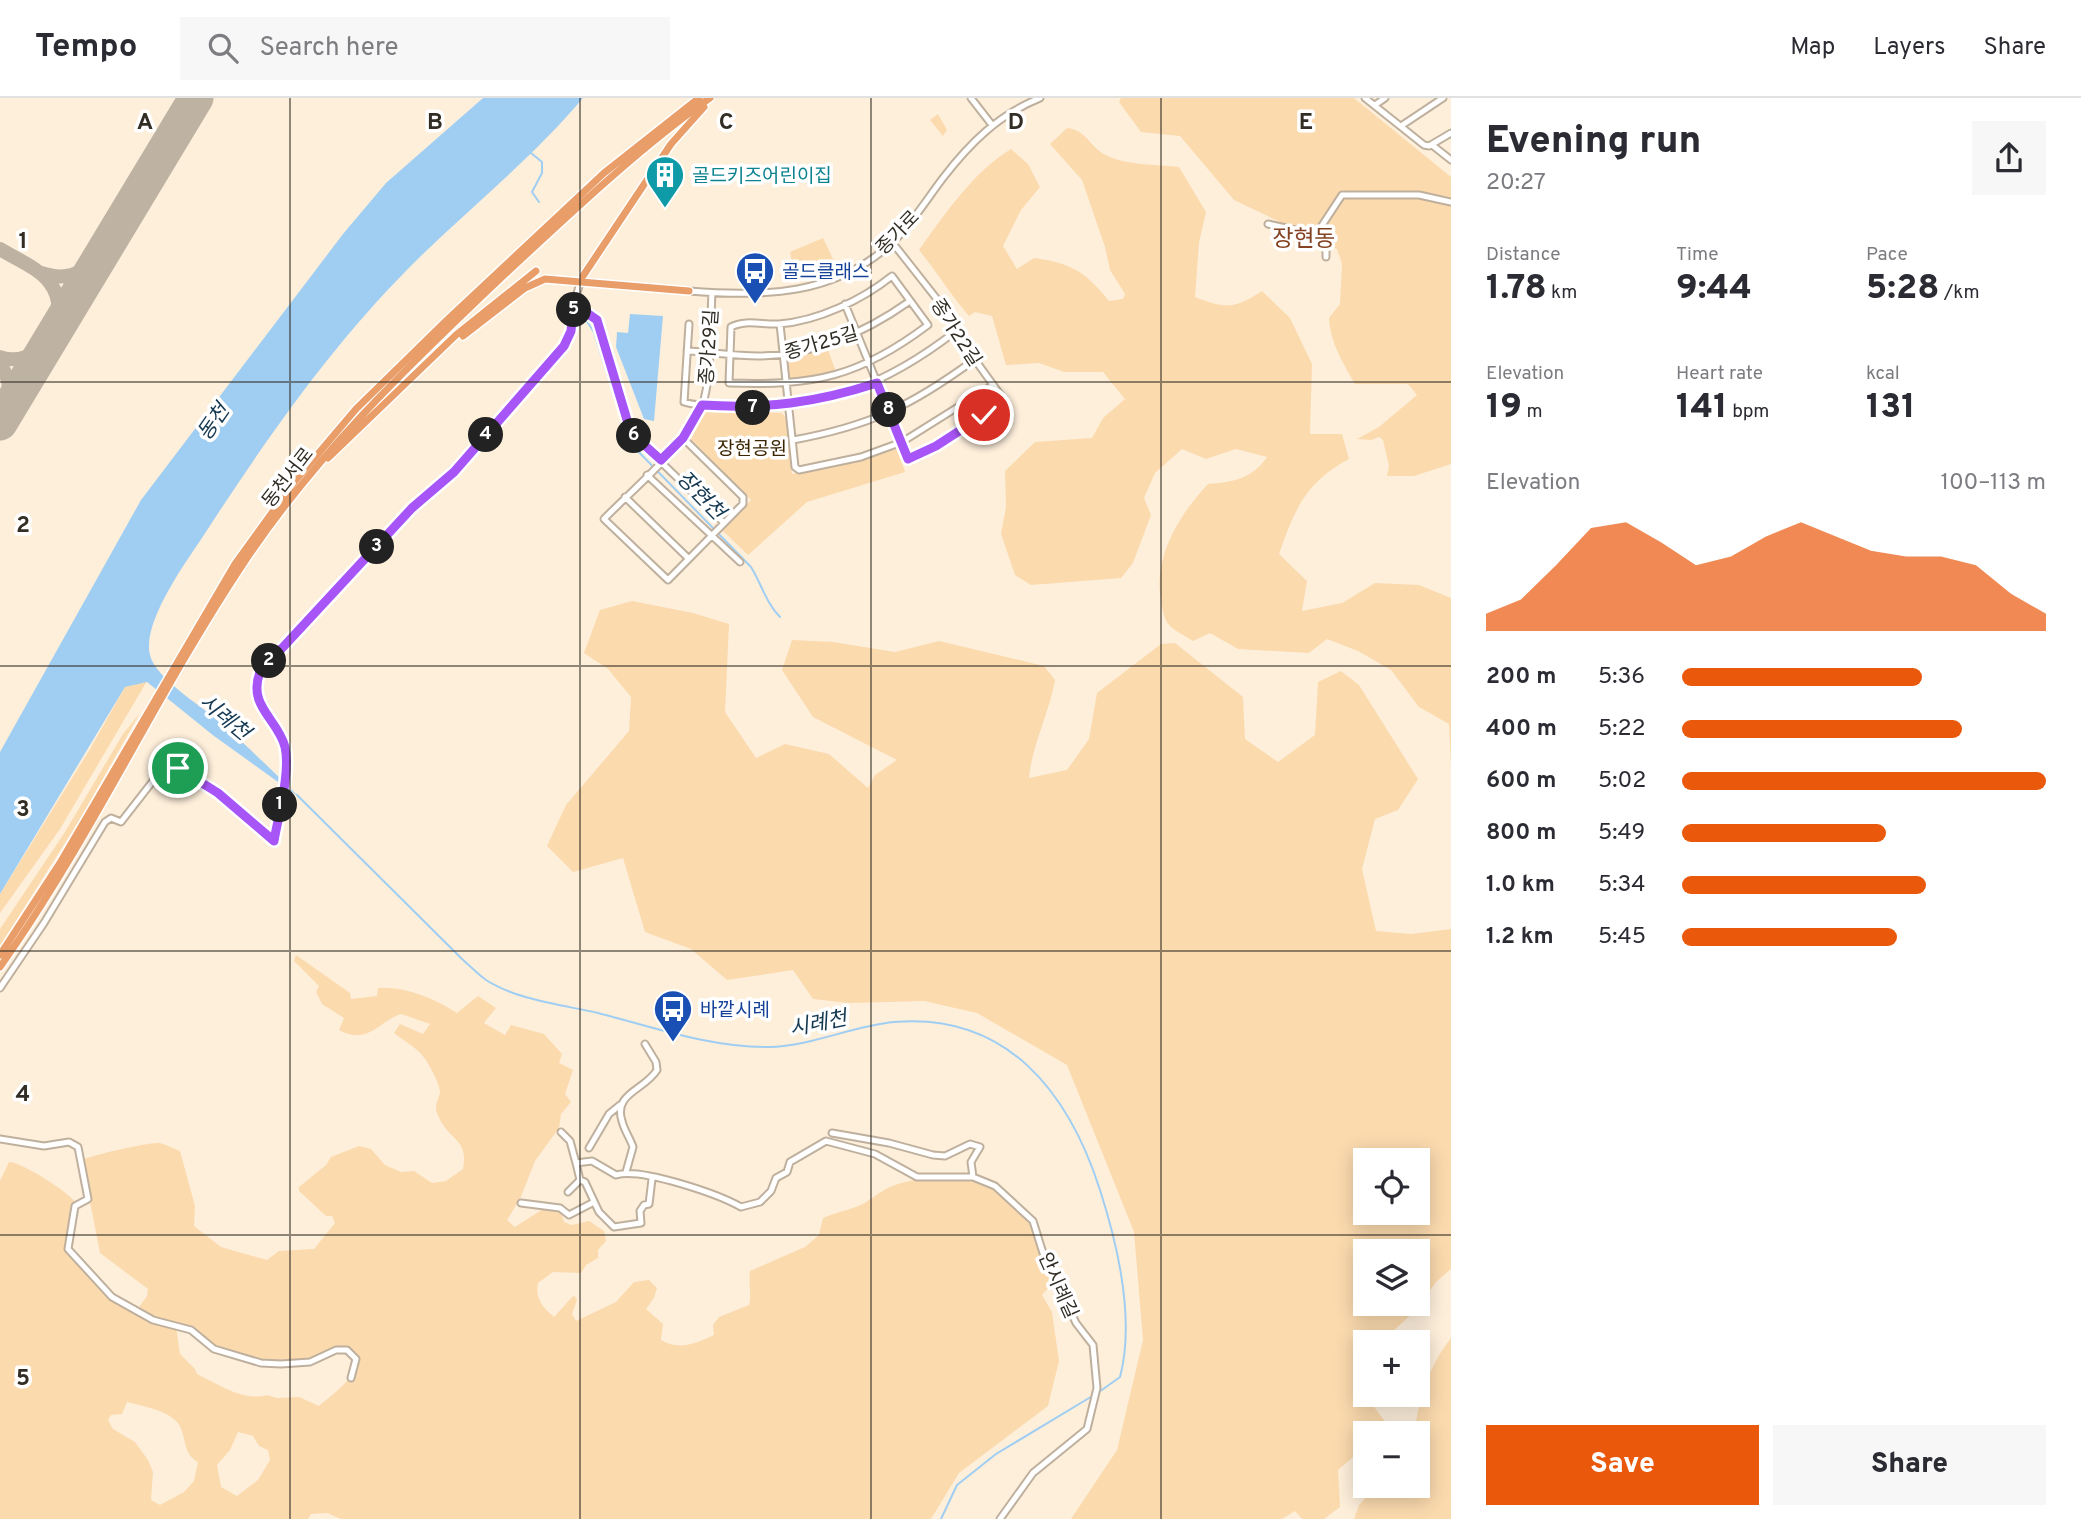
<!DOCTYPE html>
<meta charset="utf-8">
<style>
:root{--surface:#fff;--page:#f7f7f7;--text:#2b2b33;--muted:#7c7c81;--line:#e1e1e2;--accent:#ea580c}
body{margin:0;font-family:Overpass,"Noto Sans KR",sans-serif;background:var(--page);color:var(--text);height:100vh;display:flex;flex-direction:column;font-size:26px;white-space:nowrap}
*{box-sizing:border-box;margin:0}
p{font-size:23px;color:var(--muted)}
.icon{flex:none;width:38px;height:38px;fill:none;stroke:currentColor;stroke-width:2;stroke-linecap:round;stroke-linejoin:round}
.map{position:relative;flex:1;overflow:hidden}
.panel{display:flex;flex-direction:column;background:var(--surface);width:630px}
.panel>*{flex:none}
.buttons{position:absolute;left:1353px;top:1050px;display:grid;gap:14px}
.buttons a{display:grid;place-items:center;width:77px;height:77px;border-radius:0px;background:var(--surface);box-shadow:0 4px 18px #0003;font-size:35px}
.pin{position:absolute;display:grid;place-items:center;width:60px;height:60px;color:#fff;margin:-30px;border:4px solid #fff;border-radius:50%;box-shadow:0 2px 7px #0007}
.km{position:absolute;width:35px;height:35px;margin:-18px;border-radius:50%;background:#222;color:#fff;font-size:19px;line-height:35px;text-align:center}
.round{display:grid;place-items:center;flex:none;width:74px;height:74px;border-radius:0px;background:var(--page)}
.summary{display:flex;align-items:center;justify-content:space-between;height:119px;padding:0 35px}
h1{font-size:38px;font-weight:800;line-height:52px}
.figures{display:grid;grid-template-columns:repeat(3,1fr);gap:10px;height:119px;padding:7px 35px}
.figures div{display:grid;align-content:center}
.figures b{font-size:35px;font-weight:800}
.figures small{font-size:19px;font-weight:400}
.figures p{font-size:19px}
.chart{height:196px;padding:14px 35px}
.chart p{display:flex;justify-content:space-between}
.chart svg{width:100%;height:126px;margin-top:7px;fill:var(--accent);opacity:.7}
.cta{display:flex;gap:14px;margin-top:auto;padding:14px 35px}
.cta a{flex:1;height:80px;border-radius:0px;background:var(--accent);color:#fff;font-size:28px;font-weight:800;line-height:80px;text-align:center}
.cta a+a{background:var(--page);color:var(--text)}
ul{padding:0 35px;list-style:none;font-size:23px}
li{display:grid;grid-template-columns:112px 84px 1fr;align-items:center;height:52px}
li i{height:18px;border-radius:9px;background:var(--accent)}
header{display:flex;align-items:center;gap:42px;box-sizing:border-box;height:98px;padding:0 35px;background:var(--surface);border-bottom:2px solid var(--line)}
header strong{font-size:33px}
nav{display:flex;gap:38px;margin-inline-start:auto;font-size:24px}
.search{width:490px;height:63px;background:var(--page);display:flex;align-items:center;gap:18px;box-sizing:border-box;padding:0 24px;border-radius:0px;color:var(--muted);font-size:26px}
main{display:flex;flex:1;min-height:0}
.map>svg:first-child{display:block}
</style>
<header>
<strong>Tempo</strong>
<div class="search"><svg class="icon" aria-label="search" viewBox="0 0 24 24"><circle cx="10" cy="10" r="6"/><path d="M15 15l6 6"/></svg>Search here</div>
<nav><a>Map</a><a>Layers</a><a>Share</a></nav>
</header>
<main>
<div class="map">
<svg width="1451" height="1421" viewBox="0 0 1451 1421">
<rect width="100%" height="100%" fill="#feefdb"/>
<path fill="#fbdaae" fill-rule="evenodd" d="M 1121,0 L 1354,0 L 1451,79 L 1451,366 L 1414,378 L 1387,378 L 1389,368 L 1383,342 L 1379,339 L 1371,342 L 1357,341 L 1379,329 L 1417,297 L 1408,286 L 1355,286 C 1343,265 1330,244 1329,220 L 1340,206 L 1342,166 L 1337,151 L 1234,102 L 1180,38 L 1141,34 L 1119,4 Z
M 938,16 L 947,32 L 943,38 L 930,22 Z
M 1067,30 C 1085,32 1088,45 1102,55 C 1123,68 1155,66 1179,69 L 1206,114 L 1199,145 L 1195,199 C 1226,211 1234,211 1262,193 L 1290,220 L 1312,266 L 1310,336 L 1342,336 L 1349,361 C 1305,385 1295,411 1279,456 L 1307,483 L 1302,513 L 1342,505 L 1375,485 L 1419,487 L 1451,500 L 1451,668 L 1449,626 L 1419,609 L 1391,572 L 1358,553 L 1327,541 L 1309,555 L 1238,551 L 1210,535 L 1193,543 C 1186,538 1176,534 1170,528 C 1164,522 1162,511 1161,503 C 1153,459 1179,417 1208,386 C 1233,384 1252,381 1267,359 L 1236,351 L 1206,361 L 1182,351 L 1155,375 L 1144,400 L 1151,417 L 1133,465 L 1121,480 L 1031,487 L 1015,477 L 1001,436 L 1006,409 L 1005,373 L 1035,344 L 1092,340 L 1103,320 L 1125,301 L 1103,274 L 1064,274 L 1039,265 L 1006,267 L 992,218 L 975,214 L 969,218 C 950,196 937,174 919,152 C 944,117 974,73 1011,51 L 1028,66 L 1040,89 L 1021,112 L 1003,148 L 1017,171 L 1034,160 C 1071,165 1086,174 1109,203 L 1123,201 L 1125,196 L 1110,172 L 1105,149 L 1082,82 L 1050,46 Z
M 823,140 L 836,167 L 795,179 L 790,154 Z
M 827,249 L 836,274 L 809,282 L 789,282 L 788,263 L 791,257 Z
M 705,312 L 782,315 L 786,320 L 792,376 L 868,361 L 897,349 L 905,374 L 807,404 L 748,457 L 722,432 L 751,402 L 691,341 Z
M 632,503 L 693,515 L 729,526 L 725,614 L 756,660 L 785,646 L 829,656 L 868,690 L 875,677 L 897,662 L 813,619 L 782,572 L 792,542 L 833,544 L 895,554 L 939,543 L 1044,568 L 1055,582 C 1049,616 1032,647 1029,680 L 1067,672 L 1089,641 L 1097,595 L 1161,546 L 1175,545 L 1243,599 L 1245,641 L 1278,664 L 1315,637 L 1318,584 L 1341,573 L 1359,587 L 1418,681 L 1398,712 L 1375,721 L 1362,771 L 1376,833 L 1411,836 L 1451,831 L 1451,1171 L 1436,1184 L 1414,1214 L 1381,1244 L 1365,1244 L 1365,1297 L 1387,1326 L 1378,1335 L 1365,1335 L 1365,1349 L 1338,1372 L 1340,1409 L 1324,1421 L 1302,1421 L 1295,1413 L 1282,1421 L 1071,1421 L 1117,1352 L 1143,1242 L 1134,1134 L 1067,967 L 977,915 L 924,903 L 849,905 L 813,901 L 793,872 L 727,882 L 691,851 L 645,834 L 623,760 L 573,774 L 547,748 L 566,707 L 629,633 L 631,599 L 608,571 L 584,555 L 600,512 ZM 1365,1062 L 1418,1062 L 1418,1115 L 1365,1115 ZM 1365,1153 L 1418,1153 L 1418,1206 L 1365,1206 Z
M 147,583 L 60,731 L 0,815 L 0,796 L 89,653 L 125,589 Z
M 140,615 L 80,721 L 0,848 L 0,831 L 65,734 L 123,636 Z
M 296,857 L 350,895 L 351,901 L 377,898 L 378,890 C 405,888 435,901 457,915 L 478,898 L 496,910 L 484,925 L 505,937 L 511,927 L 544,936 L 562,956 L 559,965 L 573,972 L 565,996 L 571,1004 L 561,1016 L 559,1030 L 535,1063 L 520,1101 L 507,1122 L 515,1129 L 543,1111 L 560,1111 L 564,1124 L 572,1127 L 589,1123 L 604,1133 L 606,1143 L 598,1152 L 598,1160 L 586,1167 L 581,1175 L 553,1174 L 538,1185 C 535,1200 542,1209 554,1219 L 574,1197 L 577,1202 L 572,1216 L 576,1223 L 616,1204 L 634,1184 L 649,1182 L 657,1190 L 654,1200 L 646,1211 L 663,1226 L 661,1242 C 679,1253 697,1245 714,1237 L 713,1227 L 719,1219 L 749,1207 C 752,1196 748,1186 750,1173 L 805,1149 L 819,1137 L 823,1120 C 832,1116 858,1109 863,1106 C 873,1100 883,1091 895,1087 C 943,1071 1000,1079 1030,1124 C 1042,1141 1047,1164 1055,1183 L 1042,1197 L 1052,1214 L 1059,1263 L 1048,1308 L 959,1375 L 931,1421 L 341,1421 L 327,1415 L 311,1416 L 308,1421 L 0,1421 L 0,1083 L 9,1064 C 21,1064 69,1094 76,1105 L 68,1154 C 98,1191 130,1215 176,1229 L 180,1256 L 195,1271 L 197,1276 C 218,1286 244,1304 267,1297 L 277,1300 L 299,1299 L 319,1308 C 332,1296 370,1271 353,1253 L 347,1250 L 308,1263 L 259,1262 L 217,1251 L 200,1237 L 137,1212 L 147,1198 L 148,1191 L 100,1155 L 82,1062 C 92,1057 149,1044 159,1045 C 166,1046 174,1051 180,1053 L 195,1108 L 194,1128 L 221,1149 L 267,1162 L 279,1153 L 314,1151 L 335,1125 L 332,1118 L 326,1118 L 299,1093 L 299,1089 L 326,1067 L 331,1059 L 359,1048 L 371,1051 L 385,1067 L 401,1074 L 414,1073 L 432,1085 L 446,1083 L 463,1071 C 469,1039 448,1044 437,1015 C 434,1006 439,1002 440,994 C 440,987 431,970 427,964 C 420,951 405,944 394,935 L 400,926 L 423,936 L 430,926 L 401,916 C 379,923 368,948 339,932 L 344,920 L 322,906 L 316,894 L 319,888 L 294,863 ZM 127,1304 C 142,1308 167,1312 178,1325 C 187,1338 182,1356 198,1364 L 194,1383 L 184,1394 L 160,1407 L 151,1402 L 153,1374 L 148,1362 L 135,1344 L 113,1331 L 108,1322 L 111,1317 L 122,1316 ZM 238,1334 L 253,1338 L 259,1348 L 268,1352 L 270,1362 L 258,1382 L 237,1398 L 221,1389 L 217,1367 L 230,1352 Z
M 1451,1240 L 1451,1421 L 1354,1421 L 1359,1407 L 1376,1388 L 1418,1388 L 1418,1335 L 1414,1335 C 1420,1299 1428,1269 1451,1240 Z"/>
<path fill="#a0cef3" d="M 483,0 L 583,0 C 535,57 478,103 424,155 C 336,240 266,341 200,443 C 183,468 142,526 150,557 C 155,581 208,612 226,629 C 251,652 275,675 299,699 L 214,638 L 147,584 L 125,589 L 0,796 L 0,654 L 141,402 L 343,136 L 386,85 Z
M 630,216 L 663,218 L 654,323 L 644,321 L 616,249 L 617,234 L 628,235 Z"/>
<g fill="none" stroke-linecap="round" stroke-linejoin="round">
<path stroke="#a0cef3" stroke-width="2" d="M 531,55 L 542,64 L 542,75 L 532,94 L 539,104
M 580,213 L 594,234 L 628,343 L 751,469 C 761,485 766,505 780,519
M 297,697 L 462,861 C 470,868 478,876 486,882 C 517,902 563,907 598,915 C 653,929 712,950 769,949 C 812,948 852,928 894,924 C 1007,914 1069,995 1100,1092 C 1118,1148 1135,1222 1120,1279 L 1099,1294
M 941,1421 L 957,1387 L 996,1356 L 1094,1297"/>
<path stroke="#beb2a2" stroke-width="14" d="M 0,151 C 16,161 39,170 50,185 C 75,218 41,273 0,259
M 41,175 C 65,183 79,177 98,162
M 0,266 C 12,283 11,299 4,318"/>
<path stroke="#beb2a2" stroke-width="35" d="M 0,325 L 196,0"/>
<g stroke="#bfb09e" stroke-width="9">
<path id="minor" d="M 971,0 L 992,27
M 1365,0 L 1424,47 L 1429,48 L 1451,35
M 1375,7 L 1385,0
M 1401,28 L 1443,0
M 1432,47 L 1451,62
M 1268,126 L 1300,133 L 1319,132
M 1326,159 L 1326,149 L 1319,132 L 1342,97 L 1419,97 L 1451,104
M 892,178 L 928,227 C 859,279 814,288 729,285 L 731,229 C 745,221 763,227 779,226 C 818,223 862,202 892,178 Z
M 689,193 C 764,199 836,198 894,143 C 913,124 927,101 943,80 C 970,45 998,17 1040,0
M 574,206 L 597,222 L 631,335 L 724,425
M 845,206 L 908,361 L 936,348 L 1004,302 L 960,241 L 955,224 L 892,144
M 689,226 L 684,304 C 699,309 717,308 732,309 C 819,315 889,285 956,233
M 780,226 L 795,369 L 799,372 L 861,359 L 902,344 L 993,287
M 687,253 C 710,254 734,258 758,258 C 813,258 866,234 910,203
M 683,340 L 743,399 L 743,406 L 668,482 L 604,421 C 633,391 688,346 702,308 C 712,281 710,226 712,195
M 793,342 C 870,328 911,308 974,262
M 647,377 L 740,464
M 625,399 L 688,460
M 0,890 L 44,825 L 105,724 L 111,720 L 121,724 L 163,670 C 194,663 249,724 274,743 C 278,719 291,673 285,649 C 278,621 246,608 260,574 L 412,409 L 454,374 L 563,248 C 577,228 571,205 581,183
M 561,1034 L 570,1043 L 576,1065
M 832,1035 L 889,1045 L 933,1057 L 945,1058 L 970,1046 L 980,1049 L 971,1064 L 973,1079
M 0,1041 L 44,1048 L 69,1044 L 78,1049 L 88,1101 L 75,1108 L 68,1151 L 112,1199 L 153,1222 L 191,1232 L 214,1251 L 261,1265 L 281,1266 L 310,1264 L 336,1252 L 347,1252 L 356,1261 L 351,1280
M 589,1050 L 609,1016 L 620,1007
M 626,1074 L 633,1049 C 630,1040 624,1032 622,1023 C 613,995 645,992 657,972 L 656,964 L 645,946
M 652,1081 L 649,1106 L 644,1107 L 640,1113 L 641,1125 L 614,1129 L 599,1114 L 585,1084 L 580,1082 L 576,1065 L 592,1063 L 616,1077 C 640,1069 718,1096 741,1109 L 760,1104 L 771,1093 L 776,1080 L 787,1074 L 790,1064 L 826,1043 L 875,1056 L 917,1079 L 973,1079 L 995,1088 L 1033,1123 L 1043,1155 L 1076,1225 L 1093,1247 L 1097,1290 L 1087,1331 L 1033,1375 L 1000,1421
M 568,1094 L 580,1082
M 521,1105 L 560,1110 L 569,1117 L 594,1104"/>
</g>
<g stroke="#fff" stroke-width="10">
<path id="major" d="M 583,178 L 671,46 L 704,9
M 463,238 L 525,190 L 545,181 L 689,193
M 328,360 L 456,237 L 536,173
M 0,857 L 60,765 L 235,466 L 295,383 L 356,311 L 447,222 L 604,75 L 699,0
M 0,869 C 90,742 155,599 241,469 C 314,358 407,269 503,178 C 570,116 636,53 710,0"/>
</g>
<use href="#minor" stroke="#fff" stroke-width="5"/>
<use href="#major" stroke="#e99d68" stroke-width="7"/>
</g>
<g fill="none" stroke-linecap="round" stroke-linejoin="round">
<g stroke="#fff" stroke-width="14">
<path id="route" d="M 178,670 L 218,695 L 274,743 C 278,719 291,673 285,649 C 278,621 247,608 260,574 L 412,410 L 454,374 L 564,248 L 571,233 L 574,206 L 597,222 L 631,335 L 661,362 L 683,340 L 702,307 C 767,311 815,305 877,285 L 908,361 L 936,348 L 984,317"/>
</g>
<use href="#route" stroke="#a855f7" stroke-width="9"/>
</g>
<path fill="none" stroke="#322d25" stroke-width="2" stroke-opacity="0.55" d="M 290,0 L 290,1421M 580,0 L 580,1421M 871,0 L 871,1421M 1161,0 L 1161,1421M 0,284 L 1451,284M 0,568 L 1451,568M 0,853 L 1451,853M 0,1137 L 1451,1137"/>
<defs>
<g id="building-pin" transform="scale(2.0125)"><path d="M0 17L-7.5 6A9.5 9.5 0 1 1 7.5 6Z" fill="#0f9aa8" stroke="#fff"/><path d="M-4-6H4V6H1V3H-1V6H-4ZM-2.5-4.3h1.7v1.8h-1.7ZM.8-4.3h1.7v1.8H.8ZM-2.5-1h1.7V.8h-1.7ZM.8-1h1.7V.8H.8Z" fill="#fff"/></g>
<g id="bus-pin" transform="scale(2.0125)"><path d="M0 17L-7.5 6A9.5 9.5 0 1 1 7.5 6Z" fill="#1a4fb4" stroke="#fff"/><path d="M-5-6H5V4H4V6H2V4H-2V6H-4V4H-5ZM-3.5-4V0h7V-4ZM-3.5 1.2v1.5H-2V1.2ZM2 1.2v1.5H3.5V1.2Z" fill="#fff"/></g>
</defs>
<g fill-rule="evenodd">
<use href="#building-pin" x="665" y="77"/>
<use href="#bus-pin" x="755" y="173"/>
<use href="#bus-pin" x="673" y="911"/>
</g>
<g text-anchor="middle" stroke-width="7" stroke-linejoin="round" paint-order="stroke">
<g font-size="19" fill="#0d838f" stroke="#fff" text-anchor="start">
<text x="692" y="84">골드키즈어린이집</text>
</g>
<g font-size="19" fill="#322d25" stroke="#fff">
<text transform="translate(897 134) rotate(-46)" y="7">종가로</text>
<text transform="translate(957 234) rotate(57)" y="7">종가22길</text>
<text transform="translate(821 244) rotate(-16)" y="7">종가25길</text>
<text transform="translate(708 249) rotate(-86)" y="7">종가29길</text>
<text transform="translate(287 379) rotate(-52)" y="7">동천서로</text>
<text transform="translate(1059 1187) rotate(66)" y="7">안시례길</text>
</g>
<g font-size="19" fill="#164399" stroke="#fff" text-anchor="start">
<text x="782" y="180">골드클래스</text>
<text x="700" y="918">바깥시례</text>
</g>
<g font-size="19" fill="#3c2501" stroke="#fff">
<text x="752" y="357">장현공원</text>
</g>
<g font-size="21" font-style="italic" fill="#153851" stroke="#fff">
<text transform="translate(213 324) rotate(-55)" y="7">동천</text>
<text transform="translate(701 397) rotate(46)" y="7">장현천</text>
<text transform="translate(225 619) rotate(40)" y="7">시례천</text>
<text transform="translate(818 925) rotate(-11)" y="7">시례천</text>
</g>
<g font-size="23" fill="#844323" stroke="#fff">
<text x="1304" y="148">장현동</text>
</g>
</g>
<g font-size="23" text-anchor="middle" font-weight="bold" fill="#322d25" stroke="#fff" stroke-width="7" stroke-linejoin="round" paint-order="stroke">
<text x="145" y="31">A</text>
<text x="435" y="31">B</text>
<text x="726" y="31">C</text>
<text x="1016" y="31">D</text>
<text x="1306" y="31">E</text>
<text x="23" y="150">1</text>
<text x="23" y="434">2</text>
<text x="23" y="718">3</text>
<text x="23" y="1003">4</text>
<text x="23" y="1287">5</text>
</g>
</svg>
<div class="buttons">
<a><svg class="icon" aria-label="locate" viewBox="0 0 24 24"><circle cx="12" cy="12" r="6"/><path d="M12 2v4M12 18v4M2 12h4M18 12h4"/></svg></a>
<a><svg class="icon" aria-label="layers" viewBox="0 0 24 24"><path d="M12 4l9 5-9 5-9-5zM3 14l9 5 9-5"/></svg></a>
<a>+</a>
<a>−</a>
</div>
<div class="pin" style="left:178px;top:670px;background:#1e9e55"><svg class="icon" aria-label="arrive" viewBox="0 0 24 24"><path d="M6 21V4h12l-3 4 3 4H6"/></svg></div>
<div class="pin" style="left:984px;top:317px;background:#d93025"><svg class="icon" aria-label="check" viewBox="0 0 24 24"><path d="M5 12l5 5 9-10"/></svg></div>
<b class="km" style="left:280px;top:707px">1</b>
<b class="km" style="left:269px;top:563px">2</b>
<b class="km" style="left:377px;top:449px">3</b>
<b class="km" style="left:486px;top:337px">4</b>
<b class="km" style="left:574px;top:212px">5</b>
<b class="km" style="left:634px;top:338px">6</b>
<b class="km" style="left:753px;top:310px">7</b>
<b class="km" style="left:889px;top:312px">8</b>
</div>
<section class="panel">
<div class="summary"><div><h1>Evening run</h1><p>20:27</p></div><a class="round"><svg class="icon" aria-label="share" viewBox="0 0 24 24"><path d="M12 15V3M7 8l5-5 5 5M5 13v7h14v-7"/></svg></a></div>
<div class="figures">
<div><p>Distance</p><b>1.78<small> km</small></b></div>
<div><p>Time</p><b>9:44</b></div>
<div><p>Pace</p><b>5:28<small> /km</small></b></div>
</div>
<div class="figures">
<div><p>Elevation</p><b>19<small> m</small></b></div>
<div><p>Heart rate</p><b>141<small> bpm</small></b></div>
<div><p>kcal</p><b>131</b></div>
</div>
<div class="chart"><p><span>Elevation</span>100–113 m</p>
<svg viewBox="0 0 160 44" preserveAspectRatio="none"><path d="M0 44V38L10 33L20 21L30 8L40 6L50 13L60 21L70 18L80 11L90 6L100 11L110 16L120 18L130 18L140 21L150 31L160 38V44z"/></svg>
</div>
<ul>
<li><b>200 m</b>5:36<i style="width:66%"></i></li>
<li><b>400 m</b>5:22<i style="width:77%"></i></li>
<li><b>600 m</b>5:02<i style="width:100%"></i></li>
<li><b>800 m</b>5:49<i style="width:56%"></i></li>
<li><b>1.0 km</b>5:34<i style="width:67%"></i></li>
<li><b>1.2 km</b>5:45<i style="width:59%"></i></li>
</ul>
<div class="cta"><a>Save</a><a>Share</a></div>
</section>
</main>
